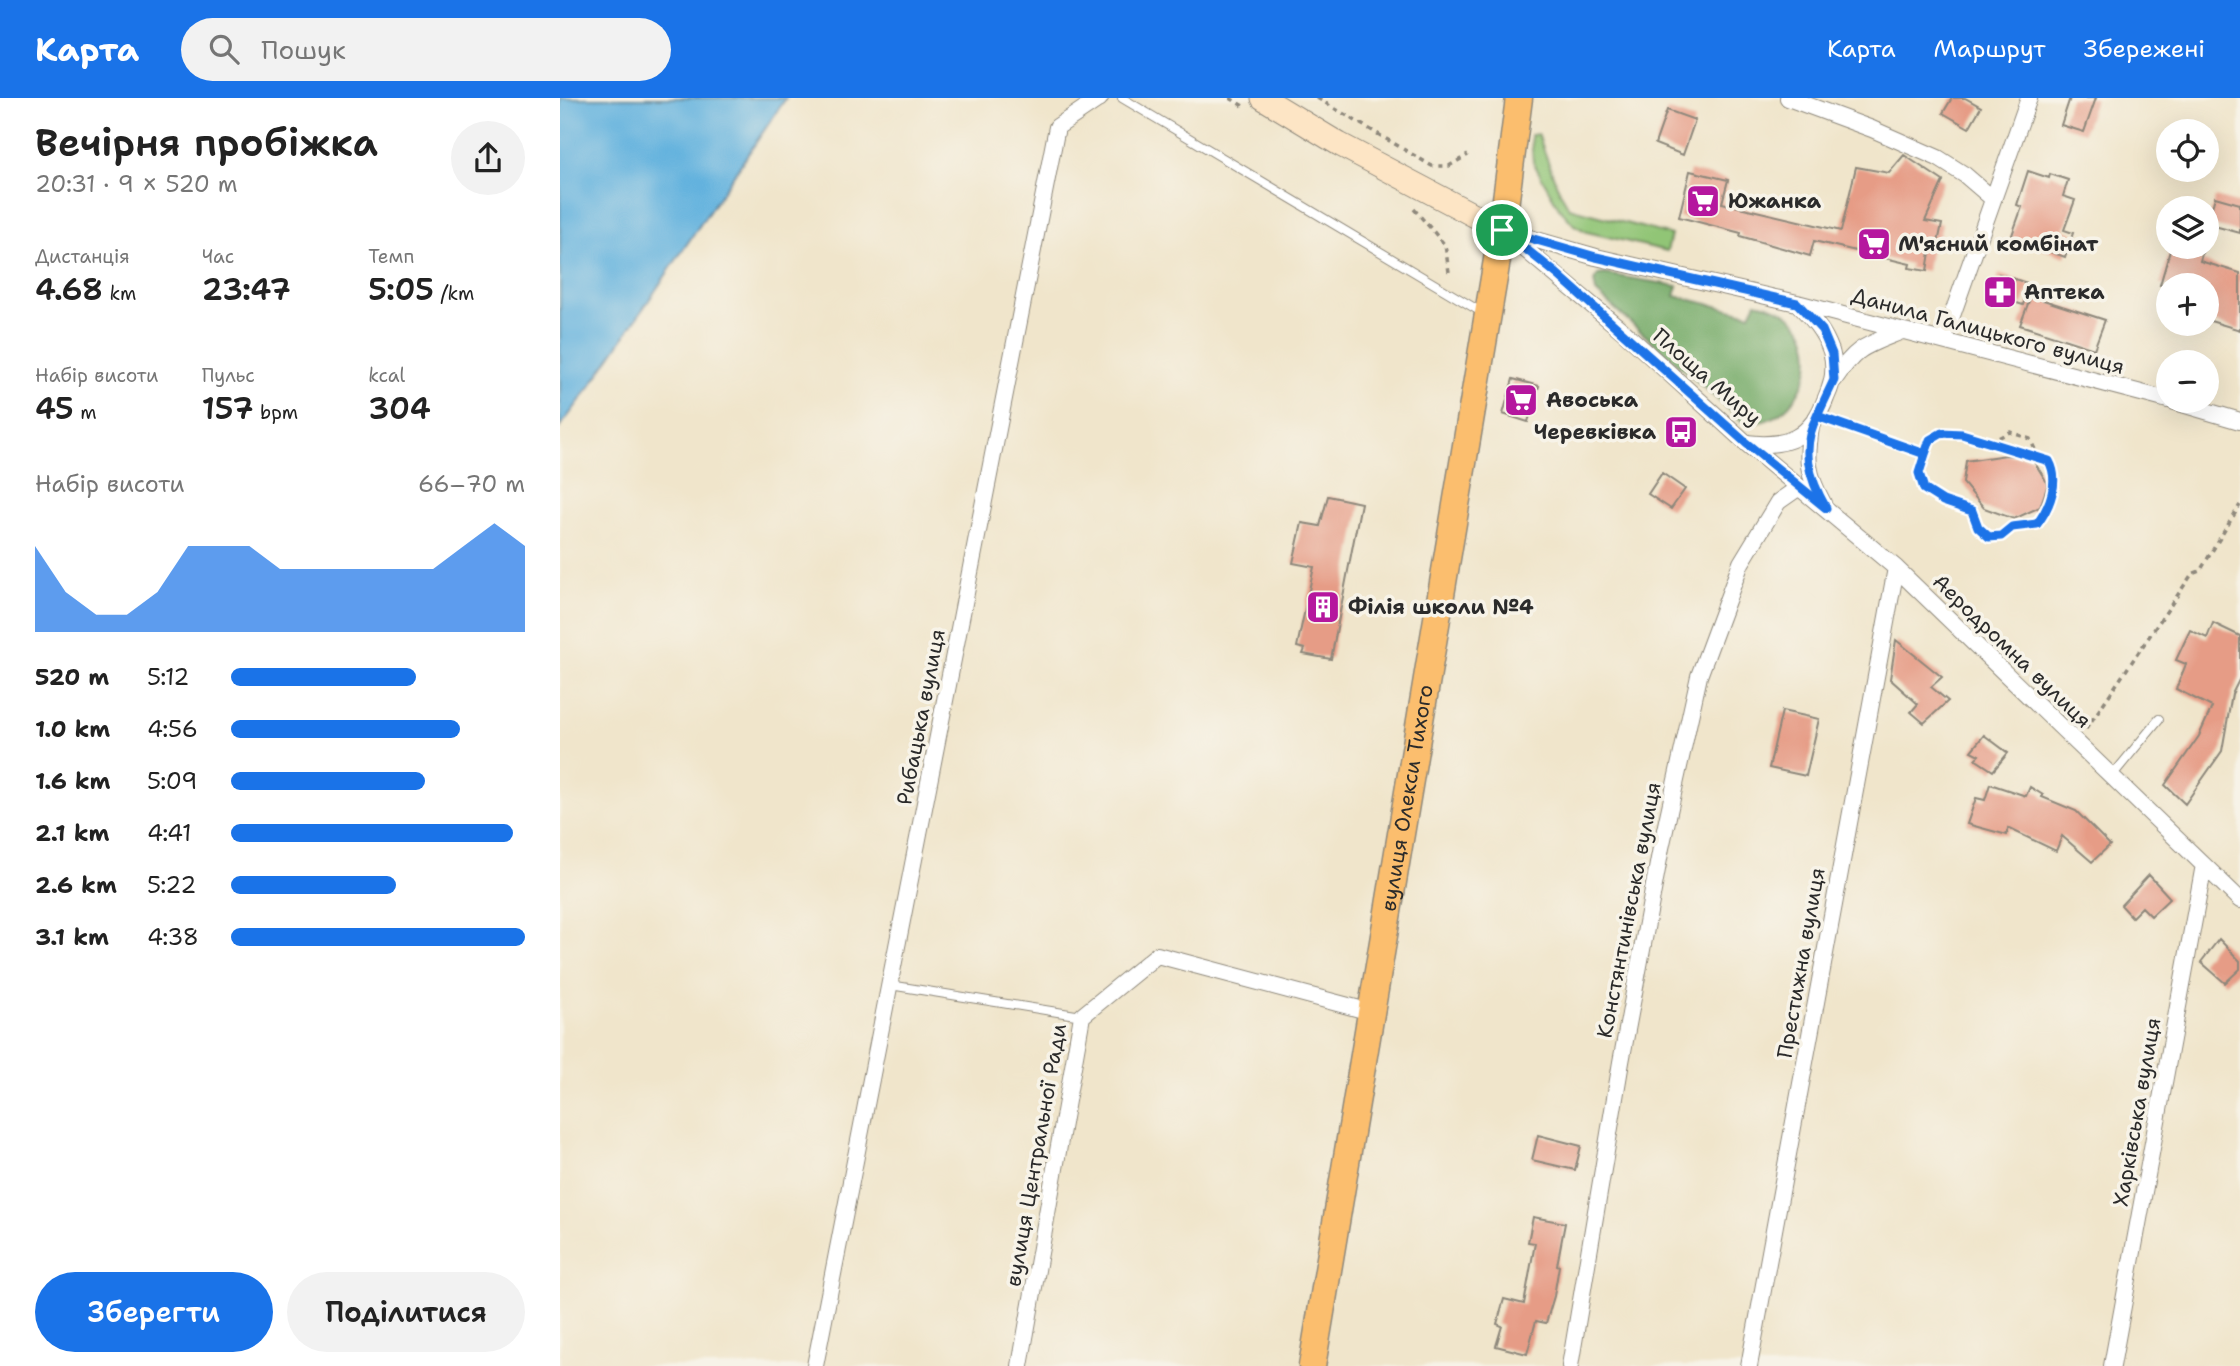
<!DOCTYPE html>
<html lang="uk">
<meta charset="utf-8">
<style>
:root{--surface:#fff;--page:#f2f2f2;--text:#222;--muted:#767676;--accent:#1a73e8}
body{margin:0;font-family:"Shantell Sans",sans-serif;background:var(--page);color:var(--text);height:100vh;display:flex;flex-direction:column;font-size:26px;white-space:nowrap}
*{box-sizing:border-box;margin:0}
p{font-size:23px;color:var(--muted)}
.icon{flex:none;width:38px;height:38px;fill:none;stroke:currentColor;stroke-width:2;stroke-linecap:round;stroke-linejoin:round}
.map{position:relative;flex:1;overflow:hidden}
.sheet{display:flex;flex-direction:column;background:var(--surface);width:560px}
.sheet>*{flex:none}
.buttons{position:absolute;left:1596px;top:21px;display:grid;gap:14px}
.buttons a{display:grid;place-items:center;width:63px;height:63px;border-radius:50%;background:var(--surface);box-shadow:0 7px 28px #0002;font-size:35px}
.pin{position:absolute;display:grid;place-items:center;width:60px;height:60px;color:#fff;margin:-30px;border:4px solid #fff;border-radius:50%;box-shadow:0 2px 7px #0007}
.round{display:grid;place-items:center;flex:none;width:74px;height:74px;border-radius:37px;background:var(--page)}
.head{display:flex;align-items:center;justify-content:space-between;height:119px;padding:0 35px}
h1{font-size:38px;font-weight:600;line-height:52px}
.figures{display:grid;grid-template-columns:repeat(3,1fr);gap:10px;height:119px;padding:7px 35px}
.figures div{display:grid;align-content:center}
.figures b{font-size:30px;font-weight:600}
.figures small{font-size:19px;font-weight:400}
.figures p{font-size:19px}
.chart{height:196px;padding:14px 35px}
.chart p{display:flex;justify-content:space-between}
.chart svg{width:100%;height:126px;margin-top:7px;fill:var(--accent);opacity:.7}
.cta{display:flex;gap:14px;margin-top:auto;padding:14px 35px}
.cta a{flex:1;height:80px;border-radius:42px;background:var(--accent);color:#fff;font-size:28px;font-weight:600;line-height:80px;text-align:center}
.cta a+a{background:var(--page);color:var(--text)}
ul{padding:0 35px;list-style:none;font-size:23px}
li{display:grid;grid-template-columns:112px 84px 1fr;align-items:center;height:52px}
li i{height:18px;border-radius:9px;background:var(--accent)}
header{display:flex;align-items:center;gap:42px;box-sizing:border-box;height:98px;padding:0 35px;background:var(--accent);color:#fff}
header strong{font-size:33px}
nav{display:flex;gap:38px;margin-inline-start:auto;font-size:24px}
.search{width:490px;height:63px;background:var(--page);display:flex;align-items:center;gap:18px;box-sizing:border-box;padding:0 24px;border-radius:38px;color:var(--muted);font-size:26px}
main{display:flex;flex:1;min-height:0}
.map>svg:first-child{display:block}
</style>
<header>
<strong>Карта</strong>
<div class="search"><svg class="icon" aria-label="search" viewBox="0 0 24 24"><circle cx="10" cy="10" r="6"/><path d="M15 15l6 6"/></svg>Пошук</div>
<nav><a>Карта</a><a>Маршрут</a><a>Збережені</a></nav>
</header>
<main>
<section class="sheet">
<div class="head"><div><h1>Вечірня пробіжка</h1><p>20:31 · 9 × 520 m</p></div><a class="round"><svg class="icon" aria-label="share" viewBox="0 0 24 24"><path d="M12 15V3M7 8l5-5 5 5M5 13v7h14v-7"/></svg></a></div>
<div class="figures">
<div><p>Дистанція</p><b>4.68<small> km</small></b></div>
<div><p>Час</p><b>23:47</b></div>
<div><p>Темп</p><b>5:05<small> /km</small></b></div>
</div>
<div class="figures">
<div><p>Набір висоти</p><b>45<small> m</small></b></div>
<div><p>Пульс</p><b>157<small> bpm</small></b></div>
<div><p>kcal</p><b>304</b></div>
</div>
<div class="chart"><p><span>Набір висоти</span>66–70 m</p>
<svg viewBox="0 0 160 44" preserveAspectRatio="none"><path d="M0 44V14L10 30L20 38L30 38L40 30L50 14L60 14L70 14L80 22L90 22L100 22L110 22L120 22L130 22L140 14L150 6L160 14V44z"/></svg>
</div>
<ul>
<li><b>520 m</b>5:12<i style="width:63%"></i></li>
<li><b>1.0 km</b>4:56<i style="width:78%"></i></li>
<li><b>1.6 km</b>5:09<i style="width:66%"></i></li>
<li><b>2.1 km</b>4:41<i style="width:96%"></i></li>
<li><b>2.6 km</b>5:22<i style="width:56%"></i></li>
<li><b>3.1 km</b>4:38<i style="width:100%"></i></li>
</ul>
<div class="cta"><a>Зберегти</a><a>Поділитися</a></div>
</section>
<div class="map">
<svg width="1680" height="1268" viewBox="0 0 1680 1268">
<rect width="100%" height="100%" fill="#f7f3e8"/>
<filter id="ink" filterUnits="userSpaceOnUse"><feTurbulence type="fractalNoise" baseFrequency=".0143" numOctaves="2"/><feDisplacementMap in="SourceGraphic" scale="14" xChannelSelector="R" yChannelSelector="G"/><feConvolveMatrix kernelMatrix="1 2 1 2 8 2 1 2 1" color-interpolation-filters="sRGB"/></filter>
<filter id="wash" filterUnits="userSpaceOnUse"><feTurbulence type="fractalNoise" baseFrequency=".00686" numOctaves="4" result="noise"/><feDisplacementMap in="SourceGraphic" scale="28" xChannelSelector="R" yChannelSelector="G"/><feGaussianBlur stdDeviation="1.57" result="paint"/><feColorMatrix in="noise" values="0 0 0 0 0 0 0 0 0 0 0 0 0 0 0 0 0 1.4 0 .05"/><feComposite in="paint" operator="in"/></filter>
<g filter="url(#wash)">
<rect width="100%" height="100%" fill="#f0e5cb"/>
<path fill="#91c576" stroke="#5e7850" stroke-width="2" d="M 978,36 L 997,88 L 1009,110 L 1111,137 L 1107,153 L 1027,134 L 1014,127 L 999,110 L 973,64 L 971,37 Z"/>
<path fill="#74aa67" stroke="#506a49" stroke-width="2" d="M 1045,176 L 1118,188 L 1115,198 L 1190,216 L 1196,204 C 1210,207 1228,213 1238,226 C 1268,265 1231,332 1183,324 L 1036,194 L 1034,183 L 1038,177 Z"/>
<path fill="#63b2de" stroke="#476e84" stroke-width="2" d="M 0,0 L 226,0 L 30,289 L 0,329 Z"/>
<g id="blocks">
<path fill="#e69c86" d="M 1392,0 L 1405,0 L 1421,9 L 1409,30 L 1383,15 Z
M 1510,0 L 1536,0 L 1524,34 L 1501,27 Z
M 1107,12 L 1135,22 L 1123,57 L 1095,46 Z
M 1344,57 L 1383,83 L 1365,123 L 1382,126 L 1378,145 L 1371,148 L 1367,173 L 1349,170 L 1350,166 L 1254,143 L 1250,158 L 1180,138 L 1181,135 L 1119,119 L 1130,73 L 1168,82 L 1162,105 L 1281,133 L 1296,69 L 1329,75 Z
M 1468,73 L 1489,80 L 1490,76 L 1508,82 L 1503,98 L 1515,102 L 1504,132 L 1513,135 L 1505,159 L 1451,140 L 1462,109 L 1457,107 Z
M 1655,99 L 1680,106 L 1680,135 L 1647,126 Z
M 1611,149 L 1644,149 L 1640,163 L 1680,175 L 1680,232 L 1647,222 L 1647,187 L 1600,187 Z
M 1439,176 L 1470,186 L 1463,207 L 1432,197 Z
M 1471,198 L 1545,222 L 1534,251 L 1460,227 Z
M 953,281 L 979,288 L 968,324 L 943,316 Z
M 1446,357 L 1471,359 L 1488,386 L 1480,409 L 1454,421 L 1424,410 L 1403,385 L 1406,363 Z
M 1102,375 L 1125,391 L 1111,411 L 1088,396 Z
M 768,398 L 801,405 L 771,561 L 743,556 L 745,551 L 737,549 L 754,469 L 733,465 L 742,425 L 760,428 Z
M 1653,525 L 1680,538 L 1680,580 L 1672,596 L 1662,653 L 1625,706 L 1605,687 L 1639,638 L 1652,609 L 1616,591 L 1626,566 L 1616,562 L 1630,532 L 1647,540 Z
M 1336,542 L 1382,579 L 1371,589 L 1388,603 L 1364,625 L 1351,614 L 1358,606 L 1330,581 Z
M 1222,613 L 1259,621 L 1246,678 L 1209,670 Z
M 1424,637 L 1448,655 L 1433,673 L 1415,661 L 1419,657 L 1411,653 Z
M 1430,686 L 1466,698 L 1470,689 L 1483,697 L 1482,699 L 1516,713 L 1550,747 L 1532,764 L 1502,738 L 1496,753 L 1448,730 L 1447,737 L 1407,726 L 1416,700 L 1425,702 Z
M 1589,777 L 1610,800 L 1591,818 L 1582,809 L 1572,819 L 1561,807 Z
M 1659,841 L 1680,863 L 1680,871 L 1665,885 L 1641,864 Z
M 978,1037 L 1021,1048 L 1015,1072 L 972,1062 Z
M 973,1119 L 1005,1125 L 997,1167 L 999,1168 L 994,1198 L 986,1225 L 976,1223 L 967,1256 L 936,1248 L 942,1228 L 937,1226 L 944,1201 L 964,1206 L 975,1145 L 968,1144 Z"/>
</g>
</g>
<g filter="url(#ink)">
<use href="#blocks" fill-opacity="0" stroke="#8e887b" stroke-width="2"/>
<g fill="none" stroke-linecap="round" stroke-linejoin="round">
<g stroke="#8e887b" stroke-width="10">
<path id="service" d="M 562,0 L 923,215
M 1552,678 L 1599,621
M 330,887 L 522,918"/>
</g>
<g stroke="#8e887b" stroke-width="18">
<path id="minor" d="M 1228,0 L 1312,31 L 1378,60 L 1405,77 L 1433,101
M 942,132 L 1064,234 L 1186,345 L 1336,470 L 1680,802
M 949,134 L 1036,159 L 1237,205 L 1608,302
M 1383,243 L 1469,0
M 1274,282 C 1297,248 1305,248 1342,233
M 1612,303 L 1680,323
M 1251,329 C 1246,362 1247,376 1263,405
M 1186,345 C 1227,350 1251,340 1266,300 C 1273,285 1276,269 1271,253 C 1264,233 1252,220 1237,205
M 255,1268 L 497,29 L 540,0
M 460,1268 L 522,918 L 597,857 L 811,914
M 1010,1268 L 1061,964 L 1101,750 L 1139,578 L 1181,465 L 1218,404 L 1238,390
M 1189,1268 L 1336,470
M 1552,1268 L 1644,767"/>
</g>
<g stroke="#8e887b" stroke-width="25">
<path id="secondary" d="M 703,0 L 779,46 L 942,132"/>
</g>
<g stroke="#8e887b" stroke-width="29">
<g id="primary">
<path id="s1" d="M 752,1268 L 942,132 L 959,0"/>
</g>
</g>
<path stroke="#8e887b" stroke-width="3.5" stroke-dasharray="5 5" stroke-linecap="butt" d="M 670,0 L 683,8
M 757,0 L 872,68 L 889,68 L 908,57
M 854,111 L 885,147 L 889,174
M 1272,324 L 1365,357 L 1370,342 L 1383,335 L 1402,336 L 1490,364 C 1500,383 1490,410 1477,426 L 1452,429 L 1441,438 L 1429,439 L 1418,429 L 1412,413 L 1383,403 L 1364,391 L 1359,375 L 1365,357
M 1430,344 L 1450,334 L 1470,341 L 1479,360
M 1526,631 L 1632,476 L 1640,473 L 1680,407"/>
<use href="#service" stroke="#fff" stroke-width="8"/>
<use href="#minor" stroke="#fff" stroke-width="16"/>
<use href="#secondary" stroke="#fde5c5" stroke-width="23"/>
<use href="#primary" stroke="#fbbe6e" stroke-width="26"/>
</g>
</g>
<g fill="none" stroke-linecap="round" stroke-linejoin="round" filter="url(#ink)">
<g stroke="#fff" stroke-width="14">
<path id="route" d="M 942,132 L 997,176 L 1186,345 L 1266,410 C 1249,380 1240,351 1257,318 L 1365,356 L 1370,342 L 1382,335 L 1402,336 L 1489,363 C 1500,383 1490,409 1477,426 L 1452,429 L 1441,438 L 1429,439 L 1418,429 L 1412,413 L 1383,403 L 1364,391 L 1359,375 L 1365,356 L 1257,318 L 1274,282 L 1272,256 L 1262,232 L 1237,205 L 1036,159 L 942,132"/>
</g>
<use href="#route" stroke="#1a73e8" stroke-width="9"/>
</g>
<defs>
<g id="supermarket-square" transform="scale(1.75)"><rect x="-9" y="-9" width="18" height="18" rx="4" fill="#b5179e" stroke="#f7f3e8"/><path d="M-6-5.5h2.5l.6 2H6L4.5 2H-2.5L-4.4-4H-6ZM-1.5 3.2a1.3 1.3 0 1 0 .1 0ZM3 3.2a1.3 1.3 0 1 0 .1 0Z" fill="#fff"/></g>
<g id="pharmacy-square" transform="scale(1.75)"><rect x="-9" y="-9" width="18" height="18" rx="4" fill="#b5179e" stroke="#f7f3e8"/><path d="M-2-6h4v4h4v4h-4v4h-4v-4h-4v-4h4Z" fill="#fff"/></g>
<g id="bus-square" transform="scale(1.75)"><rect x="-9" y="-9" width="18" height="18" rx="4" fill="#b5179e" stroke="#f7f3e8"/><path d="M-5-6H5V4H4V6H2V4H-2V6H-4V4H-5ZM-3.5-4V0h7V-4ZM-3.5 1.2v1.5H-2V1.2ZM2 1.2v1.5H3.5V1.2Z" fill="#fff"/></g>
<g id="building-square" transform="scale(1.75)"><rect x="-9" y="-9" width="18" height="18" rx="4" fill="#b5179e" stroke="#f7f3e8"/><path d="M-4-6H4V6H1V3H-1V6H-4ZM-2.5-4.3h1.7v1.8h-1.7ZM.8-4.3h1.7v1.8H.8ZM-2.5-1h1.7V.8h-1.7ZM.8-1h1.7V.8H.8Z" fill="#fff"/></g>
</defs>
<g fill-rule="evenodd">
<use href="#supermarket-square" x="1143" y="103"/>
<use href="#supermarket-square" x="1314" y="146"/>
<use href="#pharmacy-square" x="1440" y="194"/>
<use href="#supermarket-square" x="961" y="302"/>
<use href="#bus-square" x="1121" y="334"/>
<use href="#building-square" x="763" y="509"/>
</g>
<g text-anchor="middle" stroke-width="7" stroke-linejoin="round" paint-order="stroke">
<g font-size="21" font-weight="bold" fill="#2b2b2b" stroke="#f7f3e8" text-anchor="start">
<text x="1168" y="110">Южанка</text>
<text x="1338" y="153">М'ясний комбінат</text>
<text x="1464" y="201">Аптека</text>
<text x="986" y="309">Авоська</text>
<text x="1096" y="341" text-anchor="end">Черевківка</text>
<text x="788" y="516">Філія школи №4</text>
</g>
<g font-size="21" fill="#2b2b2b" stroke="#f7f3e8">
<text transform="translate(1428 233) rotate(15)" y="7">Данила Галицького вулиця</text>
<text transform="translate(1147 279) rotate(41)" y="7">Площа Миру</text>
<text transform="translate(1452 553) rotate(44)" y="7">Аеродромна вулиця</text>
<text transform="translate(361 619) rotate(-79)" y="7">Рибацька вулиця</text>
<text dy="7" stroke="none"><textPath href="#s1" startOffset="576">вулиця Олекси Тихого</textPath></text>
<text transform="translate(1069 812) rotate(-79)" y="7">Констянтинівська вулиця</text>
<text transform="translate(1241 865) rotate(-80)" y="7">Престижна вулиця</text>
<text transform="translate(1577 1014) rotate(-80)" y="7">Харківська вулиця</text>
<text transform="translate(476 1057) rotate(-80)" y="7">вулиця Центральної Ради</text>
</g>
</g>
</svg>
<div class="buttons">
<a><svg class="icon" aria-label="locate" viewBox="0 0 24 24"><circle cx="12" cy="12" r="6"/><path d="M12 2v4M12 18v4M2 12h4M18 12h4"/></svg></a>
<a><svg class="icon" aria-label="layers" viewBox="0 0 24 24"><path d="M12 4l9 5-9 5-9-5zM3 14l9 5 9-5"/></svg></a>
<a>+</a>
<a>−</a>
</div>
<div class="pin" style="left:942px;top:132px;background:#1e9e55"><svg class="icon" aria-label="arrive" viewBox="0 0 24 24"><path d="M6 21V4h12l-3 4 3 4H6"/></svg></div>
</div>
</main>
